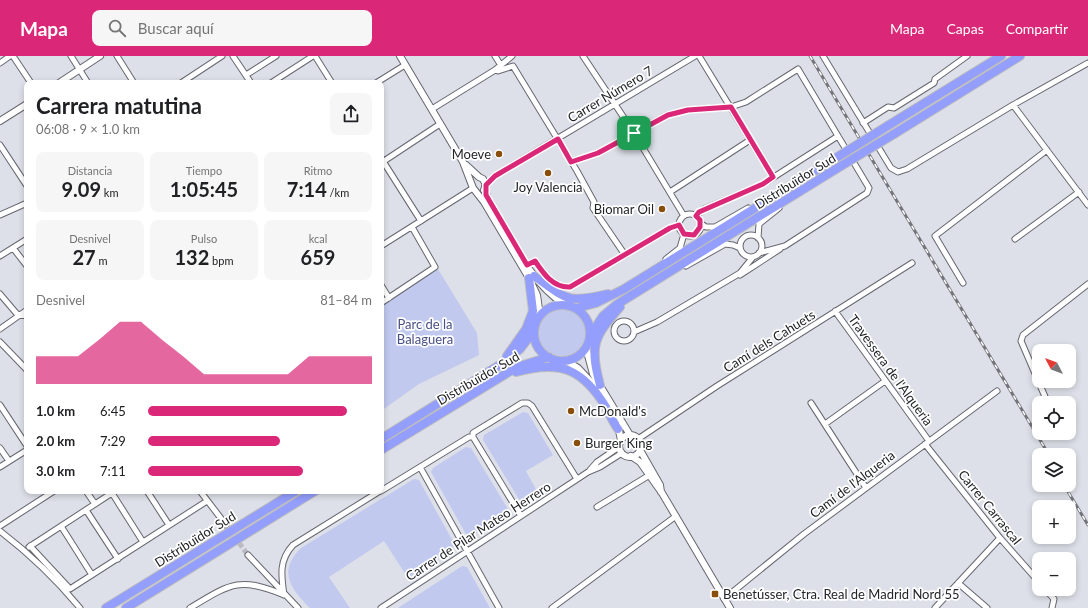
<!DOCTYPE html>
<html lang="es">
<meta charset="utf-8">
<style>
:root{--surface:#fff;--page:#f6f6f6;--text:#202124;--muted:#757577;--accent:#db2777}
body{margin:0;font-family:Lato,sans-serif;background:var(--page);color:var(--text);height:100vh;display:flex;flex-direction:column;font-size:15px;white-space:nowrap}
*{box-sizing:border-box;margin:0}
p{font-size:13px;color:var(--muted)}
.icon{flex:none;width:22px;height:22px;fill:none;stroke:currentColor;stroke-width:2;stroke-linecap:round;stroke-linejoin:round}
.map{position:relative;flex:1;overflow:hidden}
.sheet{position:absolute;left:24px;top:24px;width:360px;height:414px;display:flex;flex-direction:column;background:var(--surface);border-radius:8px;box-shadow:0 2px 6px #0003}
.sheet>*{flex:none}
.needle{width:26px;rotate:311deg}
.buttons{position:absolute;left:1032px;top:288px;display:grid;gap:8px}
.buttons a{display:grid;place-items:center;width:44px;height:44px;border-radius:8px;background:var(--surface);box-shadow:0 2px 6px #0003;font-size:20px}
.pin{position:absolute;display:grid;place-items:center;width:34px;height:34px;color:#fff;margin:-17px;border-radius:8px;box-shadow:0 2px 6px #0006}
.round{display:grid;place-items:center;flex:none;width:42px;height:42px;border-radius:8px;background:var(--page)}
.overview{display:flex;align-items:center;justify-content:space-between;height:68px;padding:0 12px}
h1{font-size:22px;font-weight:700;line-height:30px}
.metrics{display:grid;grid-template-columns:repeat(3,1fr);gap:6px;height:68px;padding:4px 12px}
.metrics div{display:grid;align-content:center;border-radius:8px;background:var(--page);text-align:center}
.metrics b{font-size:20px;font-weight:700}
.metrics small{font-size:11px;font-weight:400}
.metrics p{font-size:11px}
.chart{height:112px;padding:8px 12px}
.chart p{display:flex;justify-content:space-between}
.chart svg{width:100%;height:72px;margin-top:4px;fill:var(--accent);opacity:.7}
ul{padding:0 12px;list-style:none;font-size:13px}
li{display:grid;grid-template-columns:64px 48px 1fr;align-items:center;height:30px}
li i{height:10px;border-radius:5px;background:var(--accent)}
header{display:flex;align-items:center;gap:24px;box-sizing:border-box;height:56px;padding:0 20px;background:var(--accent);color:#fff}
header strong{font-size:19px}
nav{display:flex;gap:22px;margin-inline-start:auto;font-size:14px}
.search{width:280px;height:36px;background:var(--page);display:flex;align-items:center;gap:10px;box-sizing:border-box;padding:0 14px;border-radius:8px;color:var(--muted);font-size:15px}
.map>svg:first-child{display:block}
</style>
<header>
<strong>Mapa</strong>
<div class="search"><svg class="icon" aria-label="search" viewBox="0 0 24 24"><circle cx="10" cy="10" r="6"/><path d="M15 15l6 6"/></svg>Buscar aquí</div>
<nav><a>Mapa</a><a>Capas</a><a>Compartir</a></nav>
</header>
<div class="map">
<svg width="1088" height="552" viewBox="0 0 1088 552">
<rect width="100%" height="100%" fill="#dee0e9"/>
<path fill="#c1c9ef" d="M 438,213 L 477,277 L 479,299 L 419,328 L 381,355 L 381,249 Z
M538 276a24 24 0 1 1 48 0a24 24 0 1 1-48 0Z
M 523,356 L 528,357 L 553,399 L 526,415 L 538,437 L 524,446 L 520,445 L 483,384 L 484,379 Z
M 466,391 L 471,392 L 508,453 L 506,458 L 471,481 L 467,480 L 431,416 L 433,412 Z
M 414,423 L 419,424 L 455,489 L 453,493 L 408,522 L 384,485 L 329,521 L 350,552 L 310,552 C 291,533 277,516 301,492 Z
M 462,510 L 467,511 L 490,552 L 398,552 Z"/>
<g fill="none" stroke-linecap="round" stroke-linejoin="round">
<path stroke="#b9bac2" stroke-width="5" stroke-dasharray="5 2.5" stroke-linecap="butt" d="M 226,469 L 248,499"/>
<g stroke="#66676f" stroke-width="7">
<path id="minor" d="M 13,0 L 31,27
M 71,0 L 88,27
M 117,0 L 134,27
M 233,0 L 251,27
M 315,0 L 332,27
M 495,0 L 500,8
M 583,0 L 634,77 L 684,160
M 699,0 L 773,121
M 823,0 L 891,112 L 898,116 L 907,113 L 1013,49 L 1088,7
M 0,7 L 10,0
M 495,14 L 498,15 L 513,10 L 577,115 L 594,146 L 593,152 L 625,199
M 246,19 L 276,0
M 181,27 L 222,0
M 271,27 L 313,0
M 376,27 L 405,9
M 1013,49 L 1088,149
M 432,53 L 495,14 L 512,0
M 863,67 L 888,51 L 894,52 L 934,27 L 935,23 L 967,0
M 0,89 L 27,130
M 381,102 L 421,165
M 571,106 L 598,97 L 667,59 L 688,54 L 731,51 L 746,46 L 798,13 L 869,132 L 867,137 L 785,190 L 759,197
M 381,107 L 440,68
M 486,129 L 495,120 L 695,0
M 670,136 L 750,84
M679 169a11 11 0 1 1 22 0a11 11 0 1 1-22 0Z
M 0,159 L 27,147
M 696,160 L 704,153 L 763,128 L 838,80
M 700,167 L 706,171 L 715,171 L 748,152
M740 190a11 11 0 1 1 22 0a11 11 0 1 1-22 0Z
M 758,182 L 759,168 L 779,152
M 1015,183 L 1079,136
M 381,190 L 473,132
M 13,192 L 27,210
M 0,200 L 27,183
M 666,203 L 680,192 L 684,178
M 527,209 L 535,205 C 543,217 553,232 570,231 L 670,172 L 679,169
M 686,210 L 725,188 L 733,189 L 740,192
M 740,219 L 780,193
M 963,227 L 935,180 L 1047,94
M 381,229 L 389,242
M 0,238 L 17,258 L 27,260
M 381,247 L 435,211 L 412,171
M 835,255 L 929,385
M614 275a10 10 0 1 1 20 0a10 10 0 1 1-20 0Z
M 0,273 L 27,254
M 634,276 L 657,266 L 730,223 L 740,217 L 753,201
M 0,286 L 27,314
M 1046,343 L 1021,285 L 1023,279 L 1088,228
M 811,347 L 866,432
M 0,349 L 27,390
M 825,368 L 885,325
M 473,381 L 473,377 L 522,347 L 528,347 L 532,350 L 577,423
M 473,381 L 521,460
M 638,383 L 717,330 L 912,207
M 925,388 L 1000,482 L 1039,526
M 0,392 L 9,405
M 0,411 L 27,394
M 420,411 L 499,552
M 590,414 L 597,406 L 619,391
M 86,435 L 95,448
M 147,435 L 169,469
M 200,435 L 226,469
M 381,435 L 469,381 L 473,381
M 112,437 L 143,486
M 597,451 L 648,420
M 86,454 L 118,503
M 0,470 L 54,435
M 61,470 L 92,519
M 0,475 C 30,498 56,523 80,552
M 30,490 L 70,533 L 207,445
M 29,491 L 115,435
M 248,499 L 298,552
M 958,527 L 987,552
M 1045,533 L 1054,543 L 1052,552
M 284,539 C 281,519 279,504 293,489 L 380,435
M 724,543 L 804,478 L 997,335
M 190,552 C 230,528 239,520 284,539
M 381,552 L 588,416 L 600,411 L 622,397
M 552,552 L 676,460
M 935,552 L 1000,482"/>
</g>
<g stroke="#66676f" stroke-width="8">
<path id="tertiary" d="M 400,0 L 463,106 L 473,132 L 484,146 L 529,222 L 537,239 L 540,260
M 59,27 L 100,0
M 0,65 L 27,48
M 466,109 L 479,121 L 483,123 L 486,129 L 484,134
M 485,131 L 487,142 C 509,179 528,225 565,249
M 586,292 L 593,318 L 630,379
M 565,304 L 578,312 L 594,329
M 618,370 L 621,384
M619 390a11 11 0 1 1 22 0a11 11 0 1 1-22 0Z
M 640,394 L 660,429 L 661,436
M 631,400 L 640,406 L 662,437 L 730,552"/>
</g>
<g stroke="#bdbdbe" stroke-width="10">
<path id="trunk" d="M 889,69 L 1001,0
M 894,78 L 1020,0
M 534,220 C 566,243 567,248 608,238
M534 277a28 28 0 1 1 56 0a28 28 0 1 1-56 0Z
M 577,252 L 596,247 L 624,233 L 831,105
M 590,280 L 603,260 L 616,249 L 836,113
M 507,300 L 526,273 L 533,255 L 529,222
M 516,316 C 560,304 582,312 606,351 C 610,359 613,366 618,373
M 600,329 C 589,289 594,281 620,251
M 381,383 L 506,305 L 520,293 L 534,275
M 381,394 L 517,311 L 549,301
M 106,552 L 296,435
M 126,552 L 315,435"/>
</g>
<use href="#minor" stroke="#fff" stroke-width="5"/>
<use href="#tertiary" stroke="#fff" stroke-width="6"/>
<use href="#trunk" stroke="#949efc" stroke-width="8"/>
<g stroke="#73757a" stroke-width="3">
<path id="rail" d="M 810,0 L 1049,399
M 1064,429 L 1088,469"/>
</g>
<use href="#rail" stroke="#fff" stroke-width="1.5" stroke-dasharray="4.5" stroke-linecap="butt"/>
<g stroke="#bdbdbe" stroke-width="10" stroke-linecap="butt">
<path id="trunk-bridge" d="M 831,105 L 889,69
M 836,113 L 894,78"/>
</g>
<use href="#trunk-bridge" stroke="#949efc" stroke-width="8"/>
</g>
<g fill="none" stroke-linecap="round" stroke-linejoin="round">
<g stroke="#fff" stroke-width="8">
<path id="route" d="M 731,51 L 773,121 L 763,128 L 699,156 L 696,160 L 700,164 L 700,171 L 694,179 L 684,178 L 679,169 L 670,172 L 570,231 C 553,232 543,217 535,205 L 527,209 L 486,139 L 486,129 L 495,120 L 558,83 L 571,106 L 598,97 L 668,59 L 688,54 Z"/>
</g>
<use href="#route" stroke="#db2777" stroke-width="5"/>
</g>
<g fill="#894e0a" stroke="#fff" stroke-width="1.5">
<circle cx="499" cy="98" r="4"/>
<circle cx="548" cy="117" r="4"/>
<circle cx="662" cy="153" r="4"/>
<circle cx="571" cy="355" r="4"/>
<circle cx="577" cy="387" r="4"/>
<rect x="711" y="534" width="8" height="8" rx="2"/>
</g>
<g text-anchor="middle" stroke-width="3.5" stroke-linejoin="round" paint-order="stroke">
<g font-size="13" fill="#232427" stroke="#fff">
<text transform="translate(610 38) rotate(-31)" y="5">Carrer Número 7</text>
<text transform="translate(795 125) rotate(-32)" y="5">Distribuïdor Sud</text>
<text transform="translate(769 285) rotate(-32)" y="5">Camí dels Cahuets</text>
<text transform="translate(891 314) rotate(54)" y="5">Travessera de l'Alqueria</text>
<text transform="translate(478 322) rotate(-30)" y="5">Distribuïdor Sud</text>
<text transform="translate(852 428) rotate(-37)" y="5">Camí de l'Alqueria</text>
<text transform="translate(990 451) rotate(51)" y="5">Carrer Carrascal</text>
<text transform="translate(478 475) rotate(-33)" y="5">Carrer de Pilar Mateo Herrero</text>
<text transform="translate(195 483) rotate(-32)" y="5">Distribuïdor Sud</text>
</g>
<g font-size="13" fill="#232427" stroke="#fff" text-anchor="start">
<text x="491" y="103" text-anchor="end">Moeve</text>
<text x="548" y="136" text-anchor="middle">Joy Valencia</text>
<text x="654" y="158" text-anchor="end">Biomar Oil</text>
<text x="579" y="360">McDonald's</text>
<text x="585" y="392">Burger King</text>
<text x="723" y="543">Benetússer, Ctra. Real de Madrid Nord 55</text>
</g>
<g font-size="13" fill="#484f83" stroke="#fff">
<text x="425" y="273">Parc de la<tspan x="425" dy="15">Balaguera</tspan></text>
</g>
</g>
</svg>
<div class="buttons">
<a><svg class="needle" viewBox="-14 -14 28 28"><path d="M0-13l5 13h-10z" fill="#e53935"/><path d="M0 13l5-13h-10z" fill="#757577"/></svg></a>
<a><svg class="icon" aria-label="locate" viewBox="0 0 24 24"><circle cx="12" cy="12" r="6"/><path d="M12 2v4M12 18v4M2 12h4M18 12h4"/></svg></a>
<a><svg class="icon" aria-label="layers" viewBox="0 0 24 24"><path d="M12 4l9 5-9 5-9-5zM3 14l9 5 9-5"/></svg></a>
<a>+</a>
<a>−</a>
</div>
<div class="pin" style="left:634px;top:77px;background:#1e9e55"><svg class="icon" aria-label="arrive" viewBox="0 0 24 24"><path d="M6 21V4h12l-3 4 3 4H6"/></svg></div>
<section class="sheet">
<div class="overview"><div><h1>Carrera matutina</h1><p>06:08 · 9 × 1.0 km</p></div><a class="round"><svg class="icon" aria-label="share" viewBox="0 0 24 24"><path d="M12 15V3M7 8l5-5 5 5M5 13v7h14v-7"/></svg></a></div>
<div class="metrics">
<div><p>Distancia</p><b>9.09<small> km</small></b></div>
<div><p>Tiempo</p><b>1:05:45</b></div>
<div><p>Ritmo</p><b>7:14<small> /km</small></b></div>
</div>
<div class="metrics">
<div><p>Desnivel</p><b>27<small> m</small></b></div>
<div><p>Pulso</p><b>132<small> bpm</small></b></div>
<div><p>kcal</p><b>659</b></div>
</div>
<div class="chart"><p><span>Desnivel</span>81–84 m</p>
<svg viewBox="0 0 160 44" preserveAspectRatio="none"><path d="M0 44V27L10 27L20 27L30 17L40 6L50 6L60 17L70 27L80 38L90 38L100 38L110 38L120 38L130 27L140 27L150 27L160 27V44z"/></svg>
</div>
<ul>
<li><b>1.0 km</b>6:45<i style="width:89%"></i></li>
<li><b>2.0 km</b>7:29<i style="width:59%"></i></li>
<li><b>3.0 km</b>7:11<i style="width:69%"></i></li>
</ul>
</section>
</div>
